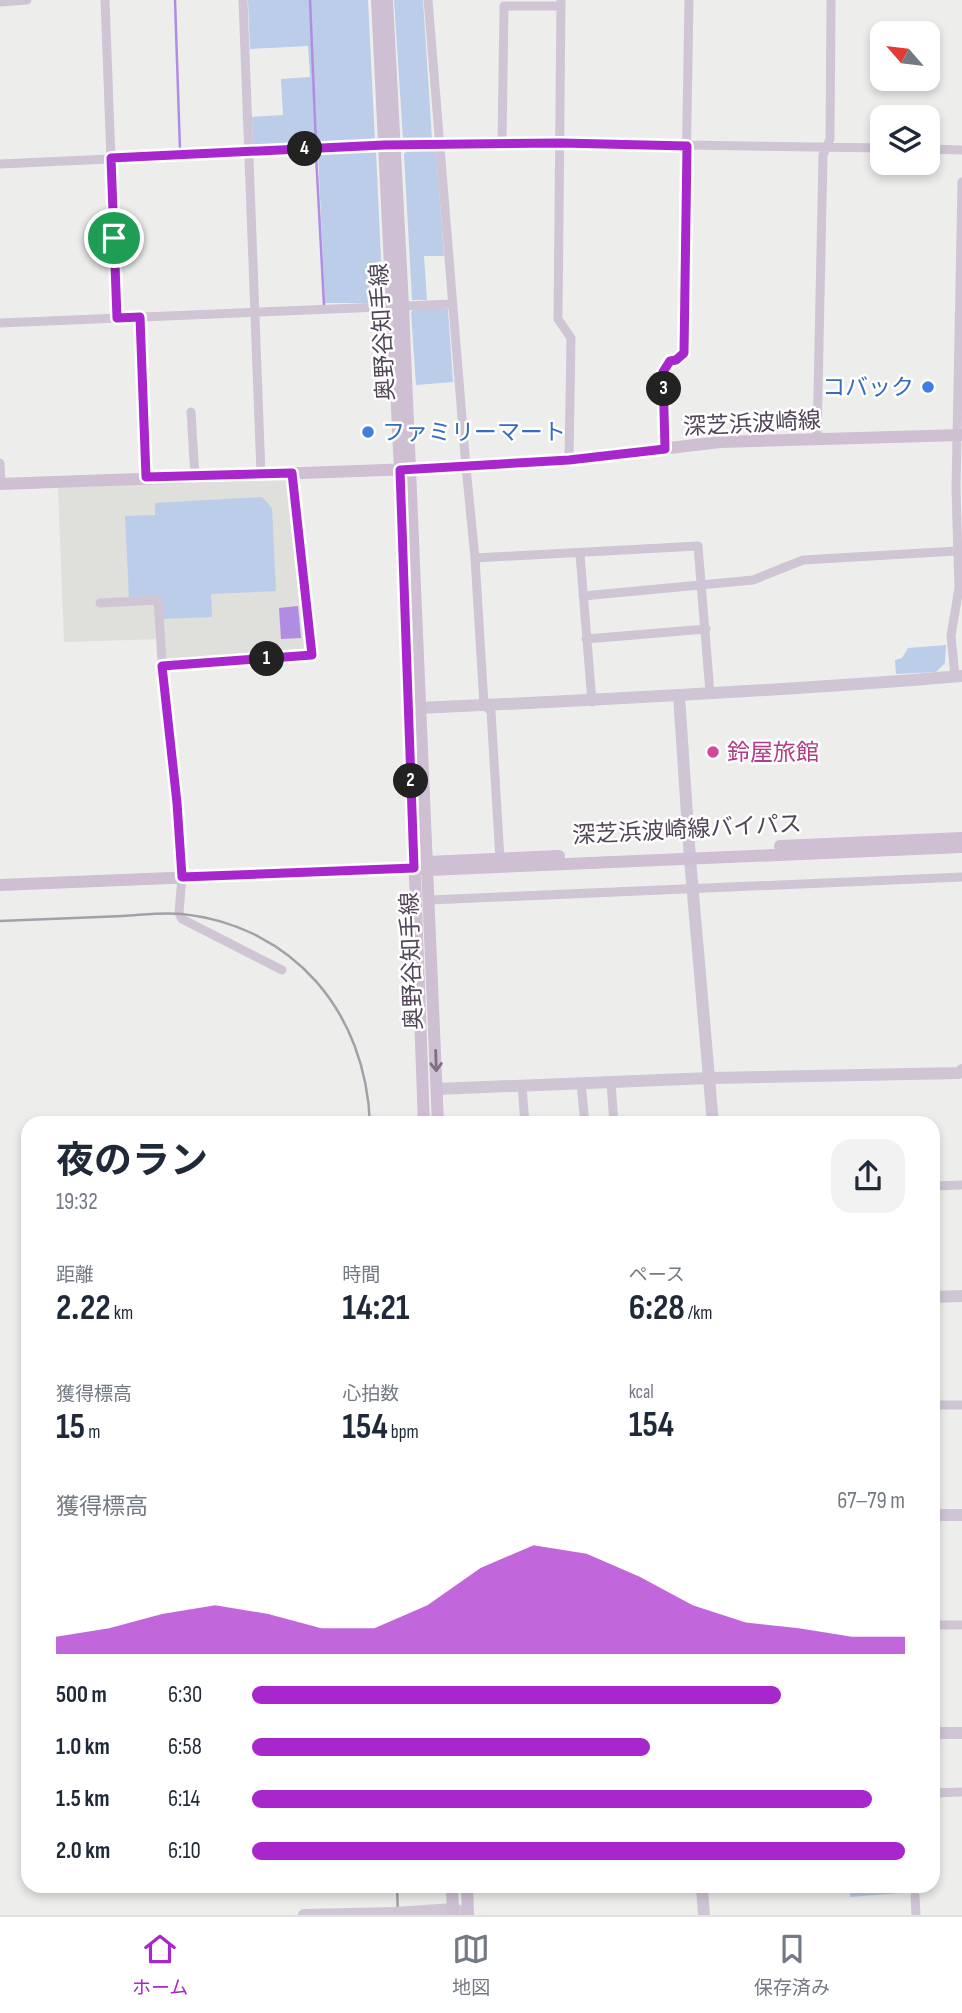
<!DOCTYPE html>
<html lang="ja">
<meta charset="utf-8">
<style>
:root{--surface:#fff;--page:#f2f2f3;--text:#1f2937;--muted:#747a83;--line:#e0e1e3;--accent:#a827cc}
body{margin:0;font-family:"Sofia Sans Condensed","Noto Sans JP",sans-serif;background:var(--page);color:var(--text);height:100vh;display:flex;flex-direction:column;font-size:26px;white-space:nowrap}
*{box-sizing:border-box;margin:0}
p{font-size:23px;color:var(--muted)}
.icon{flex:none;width:38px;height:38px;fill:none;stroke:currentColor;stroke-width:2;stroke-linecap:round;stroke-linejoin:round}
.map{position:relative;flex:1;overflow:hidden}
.details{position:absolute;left:21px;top:1116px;width:919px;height:777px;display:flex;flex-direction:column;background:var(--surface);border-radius:21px;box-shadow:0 4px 10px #0003}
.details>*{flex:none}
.needle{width:46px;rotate:298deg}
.controls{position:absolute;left:870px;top:21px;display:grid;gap:14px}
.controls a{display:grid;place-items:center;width:70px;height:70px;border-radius:14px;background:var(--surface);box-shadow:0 4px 10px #0003;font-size:35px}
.pin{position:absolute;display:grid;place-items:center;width:60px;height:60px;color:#fff;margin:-30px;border:4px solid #fff;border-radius:50%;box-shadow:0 2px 7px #0007}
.km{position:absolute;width:35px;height:35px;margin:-18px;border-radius:50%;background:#222;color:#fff;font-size:19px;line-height:35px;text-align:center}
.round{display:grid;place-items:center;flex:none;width:74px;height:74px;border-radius:21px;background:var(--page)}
.head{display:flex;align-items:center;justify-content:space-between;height:119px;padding:0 35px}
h1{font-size:38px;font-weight:700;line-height:52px}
.figures{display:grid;grid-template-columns:repeat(3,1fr);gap:10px;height:119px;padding:7px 35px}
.figures div{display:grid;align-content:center}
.figures b{font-size:35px;font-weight:700}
.figures small{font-size:19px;font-weight:400}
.figures p{font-size:19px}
.chart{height:196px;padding:14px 35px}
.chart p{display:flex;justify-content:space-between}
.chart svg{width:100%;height:126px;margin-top:7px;fill:var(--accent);opacity:.7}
ul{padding:0 35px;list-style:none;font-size:23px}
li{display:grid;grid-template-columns:112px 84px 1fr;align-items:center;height:52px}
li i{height:18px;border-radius:9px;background:var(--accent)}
.menu{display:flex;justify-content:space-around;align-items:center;height:98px;border-top:2px solid var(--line);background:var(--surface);font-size:19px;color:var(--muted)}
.menu a{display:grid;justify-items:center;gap:4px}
.menu .active{color:var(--accent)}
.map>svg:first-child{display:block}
</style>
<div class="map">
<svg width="962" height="1915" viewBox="0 0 962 1915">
<rect width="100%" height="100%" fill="#edeeeb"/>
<path fill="#dfdfdc" d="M 288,478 L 308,652 L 165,664 L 163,639 L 64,642 L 58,488 Z"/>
<path fill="#bbcde9" d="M 248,0 L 368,0 L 375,141 L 253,147 L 252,117 L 283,115 L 281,79 L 310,77 L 308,46 L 250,49 Z
M 394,0 L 423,0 L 432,139 L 403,139 Z
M 408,150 L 436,150 L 444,256 L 424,256 L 427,300 L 412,300 L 404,154 Z
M 376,151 L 383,303 L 325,303 L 318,152 Z
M 415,309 L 448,309 L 453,382 L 416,385 L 411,312 Z
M 262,497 L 272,508 L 276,591 L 211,594 L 212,617 L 162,619 L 160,596 L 129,597 L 125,516 L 155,515 L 155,503 Z
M 946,645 L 945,663 L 936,672 L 896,674 L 895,660 L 902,658 L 908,648 Z
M 850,1887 L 914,1887 L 914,1892 L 850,1897 Z"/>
<path fill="#b18ce3" d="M 298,606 L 301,638 L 281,639 L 279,608 Z"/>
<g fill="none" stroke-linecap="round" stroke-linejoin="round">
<path stroke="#b18ce3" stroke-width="2.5" d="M 175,0 L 180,150
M 310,0 L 316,145
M 316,154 L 324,305"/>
<path stroke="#d0c5d5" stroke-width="9" d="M 105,0 L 117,318
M 243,0 L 261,474
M 428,0 L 466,467 L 475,558 L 484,705 L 491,711 L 500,859
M 561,0 L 558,319 L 571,338 L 569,460
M 0,2 L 27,0
M 502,143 L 504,6 L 561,6
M 928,149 L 962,150
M 0,164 L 440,144 L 561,143 L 882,148
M 140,317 L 147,477
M 0,323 L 453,304
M 191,412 L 195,476
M 817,440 L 823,155 L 830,139 L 831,0
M 665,449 L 663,372 L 670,361 L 676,360 L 683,353 L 689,0
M 0,463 L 1,484
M 580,554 L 592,702
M 475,558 L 698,546 L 710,693
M 583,596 L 753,580 L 803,560 L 957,551
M 100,603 L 158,600 L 166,719 L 177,803 L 182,877 L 179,913 L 182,919 L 282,970
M 586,639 L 706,629
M 162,666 L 311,655 L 291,473
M 955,676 L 951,636 L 959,588 L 956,489 L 962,182
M 430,900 L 962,877
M 611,1082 L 614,1124
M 581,1083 L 585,1124
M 522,1086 L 525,1124
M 933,1186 L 962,1185
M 933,1405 L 962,1405
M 933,1625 L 962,1625
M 933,1793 L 962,1792
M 915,1896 L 916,1915"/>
<path stroke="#d0c5d5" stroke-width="12" d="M 679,696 L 690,859 L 713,1124
M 418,708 C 600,700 781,691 962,676
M 437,1089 L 710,1078 L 959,1073 L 962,1070
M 933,1297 L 962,1296
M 933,1515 L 962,1515
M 933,1733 L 962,1733
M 702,1886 L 704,1915
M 410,1912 L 453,1909 L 468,1914
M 304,1915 L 394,1913"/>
<path stroke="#cebfd3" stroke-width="12" d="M 377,0 L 400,470 L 424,1124
M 387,0 L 403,306 L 438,1124
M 0,484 L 466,467 L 569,460 L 720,442 L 962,435
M 780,846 L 962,838
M 421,865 L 428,862 L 559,856
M 0,885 L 414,868 L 429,870 L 962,847
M 452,1886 L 453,1915
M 467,1886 L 468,1915"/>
<path stroke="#a69fa8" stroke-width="2.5" d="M 0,921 C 41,919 82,918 123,916 C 142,915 163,912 182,914 C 294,926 366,1013 370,1124
M 397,1886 L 398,1915"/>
<path stroke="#d0c5d5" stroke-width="12" d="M 394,1913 L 410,1912"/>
</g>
<defs><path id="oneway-shaft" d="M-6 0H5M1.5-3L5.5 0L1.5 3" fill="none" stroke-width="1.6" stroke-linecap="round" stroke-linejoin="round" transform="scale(1.75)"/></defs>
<use stroke="#7d7082" href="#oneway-shaft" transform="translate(436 1061) rotate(88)"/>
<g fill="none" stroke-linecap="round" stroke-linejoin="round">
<g stroke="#fff" stroke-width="14">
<path id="route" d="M 561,143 L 687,146 L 684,353 L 676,360 L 670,361 L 663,372 L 665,449 L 569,460 L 400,470 L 414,868 L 182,877 L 177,803 L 162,666 L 312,655 L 292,473 L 146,477 L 140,317 L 117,318 L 111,158 L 384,145 Z"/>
</g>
<use href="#route" stroke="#a827cc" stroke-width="9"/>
</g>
<g fill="#3f7fe0" stroke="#fff" stroke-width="2.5">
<circle cx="928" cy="387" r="7"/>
<circle cx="368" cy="432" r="7"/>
</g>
<circle fill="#d1479c" stroke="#fff" stroke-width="2.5" cx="713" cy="752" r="7"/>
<g text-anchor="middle" stroke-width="5" stroke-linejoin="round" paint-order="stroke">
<g font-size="23" fill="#514557" stroke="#fff">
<text transform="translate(382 332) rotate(-93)" y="8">奥野谷知手線</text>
<text transform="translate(752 423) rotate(-3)" y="8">深芝浜波崎線</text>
<text transform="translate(687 829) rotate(-3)" y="8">深芝浜波崎線バイパス</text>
<text transform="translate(411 961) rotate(-92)" y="8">奥野谷知手線</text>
</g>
<g font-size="23" fill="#366cbe" stroke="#fff" text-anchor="end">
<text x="914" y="395">コバック</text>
<text x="382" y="440" text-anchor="start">ファミリーマート</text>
</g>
<g font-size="23" fill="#b23c85" stroke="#fff" text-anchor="start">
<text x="727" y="760">鈴屋旅館</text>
</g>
</g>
</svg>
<div class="controls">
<a><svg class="needle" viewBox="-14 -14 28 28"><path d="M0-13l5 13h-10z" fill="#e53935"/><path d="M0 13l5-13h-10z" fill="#747a83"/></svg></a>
<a><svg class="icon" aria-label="layers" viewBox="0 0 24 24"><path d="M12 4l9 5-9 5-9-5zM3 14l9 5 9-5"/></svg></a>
</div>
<div class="pin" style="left:114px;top:238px;background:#1e9e55"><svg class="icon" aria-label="arrive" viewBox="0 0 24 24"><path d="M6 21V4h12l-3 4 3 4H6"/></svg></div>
<b class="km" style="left:267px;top:659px">1</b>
<b class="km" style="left:411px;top:781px">2</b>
<b class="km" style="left:664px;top:389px">3</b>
<b class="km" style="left:305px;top:149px">4</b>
<section class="details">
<div class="head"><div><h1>夜のラン</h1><p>19:32</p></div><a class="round"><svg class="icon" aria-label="share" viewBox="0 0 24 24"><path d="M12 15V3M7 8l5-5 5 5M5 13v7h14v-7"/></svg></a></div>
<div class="figures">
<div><p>距離</p><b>2.22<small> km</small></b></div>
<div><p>時間</p><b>14:21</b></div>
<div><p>ペース</p><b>6:28<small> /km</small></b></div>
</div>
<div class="figures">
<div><p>獲得標高</p><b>15<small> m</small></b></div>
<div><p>心拍数</p><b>154<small> bpm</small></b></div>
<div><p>kcal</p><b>154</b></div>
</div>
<div class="chart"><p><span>獲得標高</span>67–79 m</p>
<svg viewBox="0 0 160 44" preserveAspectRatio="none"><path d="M0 44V38L10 35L20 30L30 27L40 30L50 35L60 35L70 27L80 14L90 6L100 9L110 17L120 27L130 33L140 35L150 38L160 38V44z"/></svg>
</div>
<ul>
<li><b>500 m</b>6:30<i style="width:81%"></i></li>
<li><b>1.0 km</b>6:58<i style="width:61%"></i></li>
<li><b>1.5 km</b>6:14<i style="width:95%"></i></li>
<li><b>2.0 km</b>6:10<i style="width:100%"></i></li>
</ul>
</section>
</div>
<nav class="menu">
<a class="active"><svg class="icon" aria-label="home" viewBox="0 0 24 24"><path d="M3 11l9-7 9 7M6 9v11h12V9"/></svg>ホーム</a>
<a><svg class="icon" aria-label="map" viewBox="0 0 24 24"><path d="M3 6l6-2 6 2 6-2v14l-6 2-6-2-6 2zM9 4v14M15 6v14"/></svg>地図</a>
<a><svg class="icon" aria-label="saved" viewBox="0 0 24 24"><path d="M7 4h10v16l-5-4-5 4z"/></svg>保存済み</a>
</nav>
